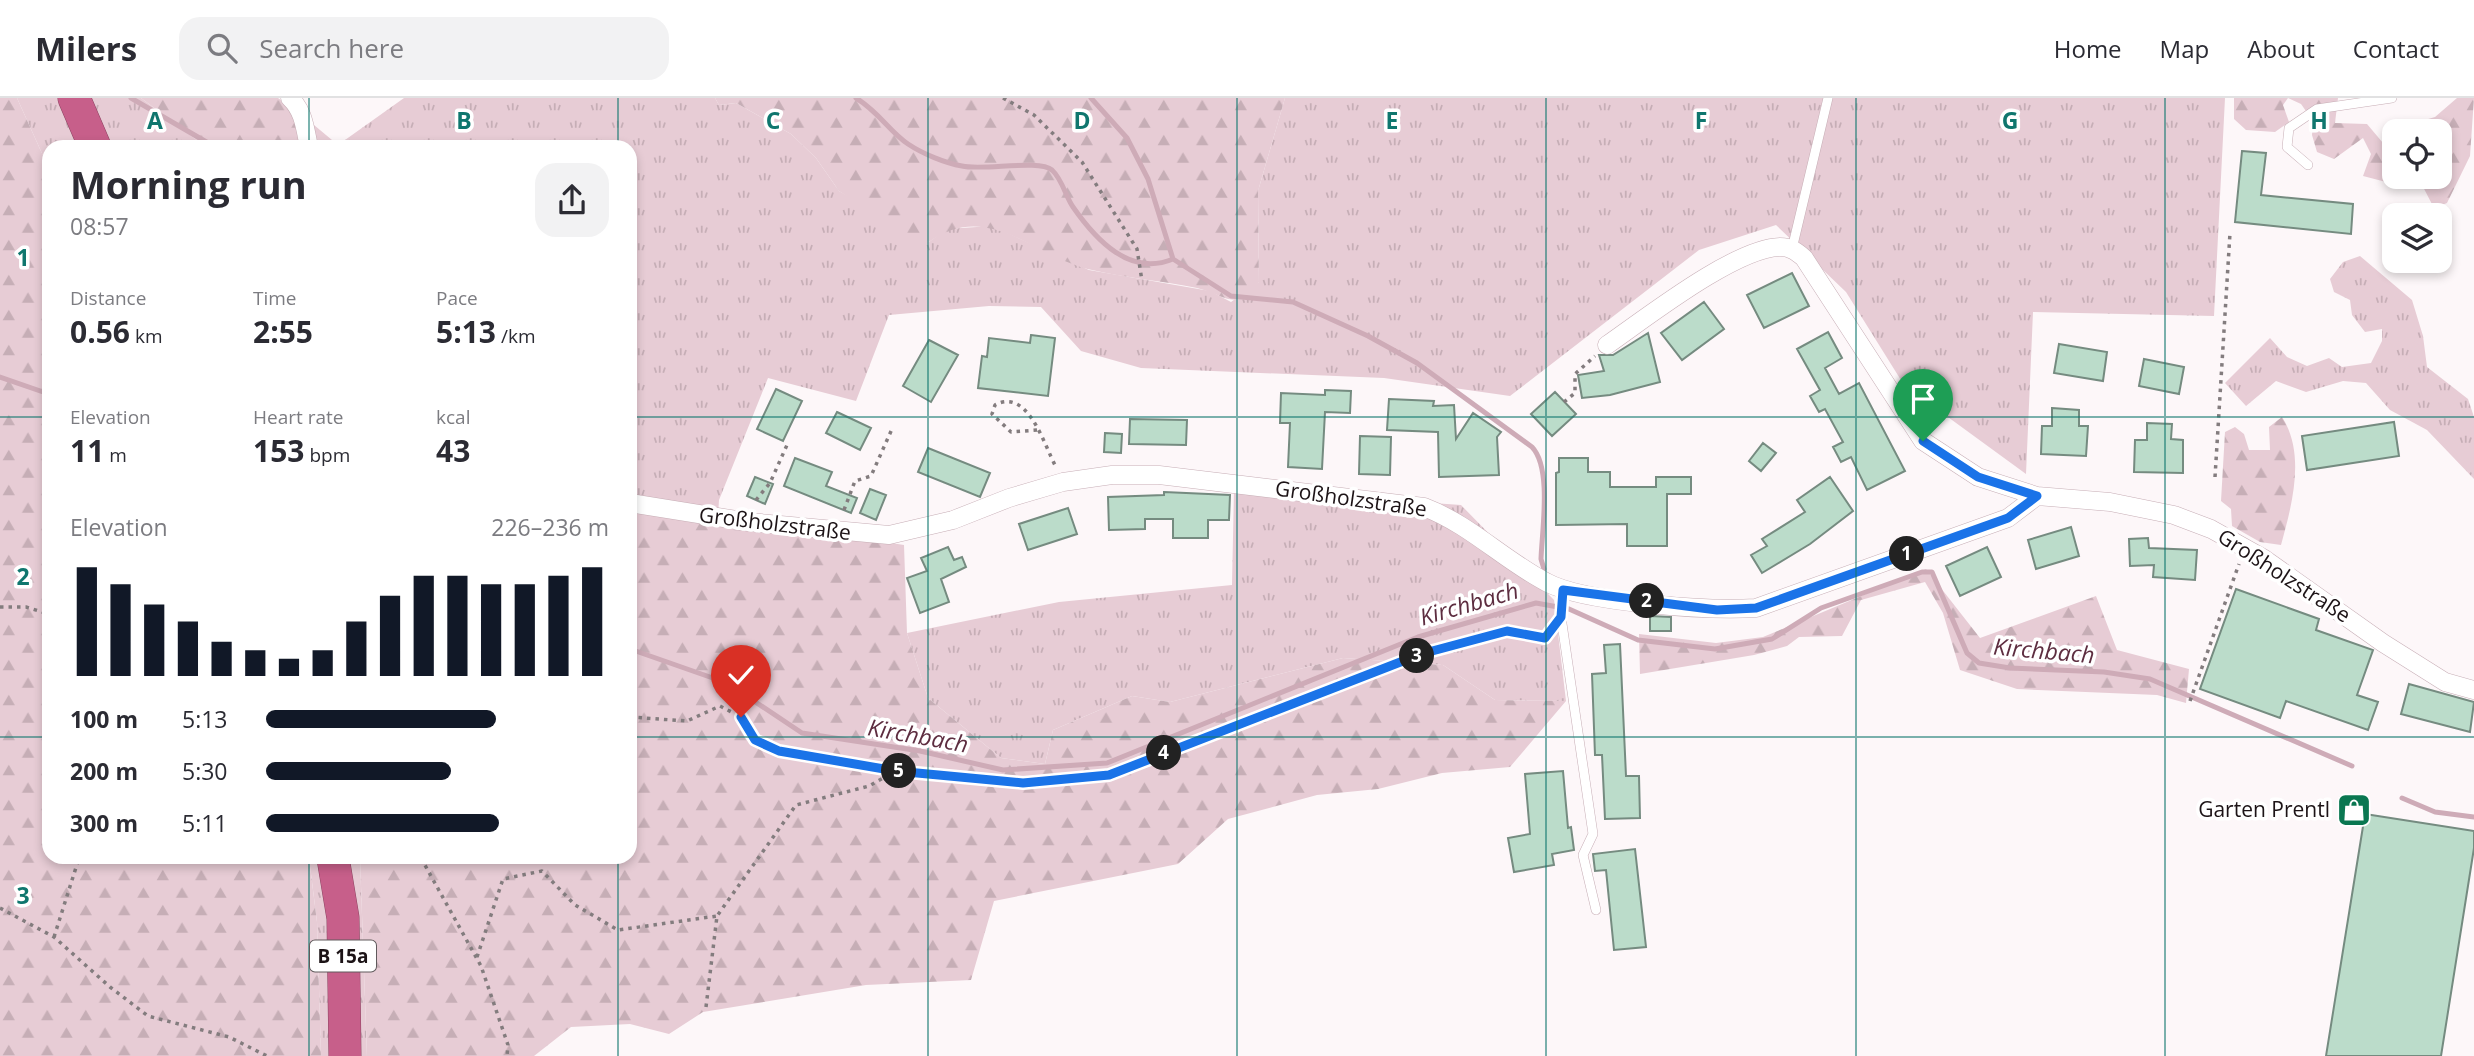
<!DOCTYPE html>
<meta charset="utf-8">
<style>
:root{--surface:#fff;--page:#f2f2f3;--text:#2b2b33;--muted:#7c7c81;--line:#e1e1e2;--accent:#111827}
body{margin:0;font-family:"Open Sans",sans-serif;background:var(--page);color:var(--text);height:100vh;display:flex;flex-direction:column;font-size:26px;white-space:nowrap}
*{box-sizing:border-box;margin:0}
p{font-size:23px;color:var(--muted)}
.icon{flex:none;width:38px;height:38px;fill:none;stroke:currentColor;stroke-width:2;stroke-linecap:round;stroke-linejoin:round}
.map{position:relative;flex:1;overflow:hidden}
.drawer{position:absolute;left:42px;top:42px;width:595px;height:724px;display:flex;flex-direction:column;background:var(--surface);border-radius:21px;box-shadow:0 4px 10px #0003}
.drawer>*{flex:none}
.controls{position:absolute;left:2382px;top:21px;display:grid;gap:14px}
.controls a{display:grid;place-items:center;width:70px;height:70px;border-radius:14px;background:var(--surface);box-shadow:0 4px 10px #0003;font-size:35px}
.pin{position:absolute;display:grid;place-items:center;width:60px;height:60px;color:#fff;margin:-72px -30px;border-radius:50% 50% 50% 0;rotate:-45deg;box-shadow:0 0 7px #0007}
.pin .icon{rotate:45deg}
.km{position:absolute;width:35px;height:35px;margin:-18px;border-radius:50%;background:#222;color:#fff;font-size:19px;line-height:35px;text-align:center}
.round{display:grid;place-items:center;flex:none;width:74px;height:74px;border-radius:21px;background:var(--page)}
.head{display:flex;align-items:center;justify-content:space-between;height:119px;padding:0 28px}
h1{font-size:38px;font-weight:700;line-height:52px}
.metrics{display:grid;grid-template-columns:repeat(3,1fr);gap:10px;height:119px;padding:7px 28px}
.metrics div{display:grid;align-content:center}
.metrics b{font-size:30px;font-weight:700}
.metrics small{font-size:19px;font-weight:400}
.metrics p{font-size:19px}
.chart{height:196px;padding:14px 28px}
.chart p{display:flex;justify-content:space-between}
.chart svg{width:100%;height:126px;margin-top:7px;stroke:var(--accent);stroke-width:6}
ul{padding:0 28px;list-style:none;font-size:23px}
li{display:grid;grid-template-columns:112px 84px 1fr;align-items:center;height:52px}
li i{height:18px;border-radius:9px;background:var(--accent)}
header{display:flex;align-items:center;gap:42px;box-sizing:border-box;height:98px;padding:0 35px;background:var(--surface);border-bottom:2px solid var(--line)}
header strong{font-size:33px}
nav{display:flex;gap:38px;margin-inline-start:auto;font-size:24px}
.search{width:490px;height:63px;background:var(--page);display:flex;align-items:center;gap:18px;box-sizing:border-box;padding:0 24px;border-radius:21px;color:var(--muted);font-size:26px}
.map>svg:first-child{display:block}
</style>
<header>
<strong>Milers</strong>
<div class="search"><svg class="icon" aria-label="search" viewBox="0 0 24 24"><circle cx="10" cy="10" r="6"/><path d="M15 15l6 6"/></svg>Search here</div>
<nav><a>Home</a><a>Map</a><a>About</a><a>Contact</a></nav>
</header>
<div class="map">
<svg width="2474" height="958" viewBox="0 0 2474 958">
<defs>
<pattern id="grass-tufts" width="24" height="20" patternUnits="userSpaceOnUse" patternTransform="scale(1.75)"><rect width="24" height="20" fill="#e7ccd5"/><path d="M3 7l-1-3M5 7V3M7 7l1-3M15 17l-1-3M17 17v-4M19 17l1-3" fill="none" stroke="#c6aeb6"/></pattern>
<pattern id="forest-firs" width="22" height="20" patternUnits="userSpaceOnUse" patternTransform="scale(1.75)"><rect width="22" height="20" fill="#e7ccd5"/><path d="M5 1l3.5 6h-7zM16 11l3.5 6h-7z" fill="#c6aeb6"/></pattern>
</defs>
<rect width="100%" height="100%" fill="#fdf7f9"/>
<path fill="url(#grass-tufts)" d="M 17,0 L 141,0 L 206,49 L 49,49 L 49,71 Z
M 404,0 L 715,0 L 719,7 L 736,5 L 791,36 L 816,60 L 839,93 L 929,144 L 946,131 L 992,128 L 1089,172 L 1210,193 L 1231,204 L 1259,184 L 1258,93 L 1285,0 L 2225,0 L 2214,218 L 2033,214 L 2026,376 L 1904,287 L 1846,194 L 1776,127 L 1699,152 L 1510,298 L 1384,280 L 1141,270 L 1081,253 L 1041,209 L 989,208 L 889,217 L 856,303 L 768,280 L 719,402 L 718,418 L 630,409 L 630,49 L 305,49 L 296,12 L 338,47 Z
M 2360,158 L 2412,202 L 2423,238 L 2427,269 L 2468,301 L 2474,319 L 2474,381 L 2427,332 L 2390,312 L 2366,285 L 2343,283 L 2306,294 L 2276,283 L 2246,308 L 2225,285 L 2270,240 L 2287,259 L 2307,268 L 2329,260 L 2342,269 L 2371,265 L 2382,243 L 2382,231 L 2365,234 L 2352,217 L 2350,202 L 2334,194 L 2330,181 L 2343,164 Z
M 1234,391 L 1461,407 L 1554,502 L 1566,603 L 1495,602 L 1443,567 L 1343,560 L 1170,604 L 1132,598 L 1053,632 L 1045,666 L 1001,660 L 928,600 L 907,535 L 1059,504 L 1232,487 Z
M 309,760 L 360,760 L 367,958 L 321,958 L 317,824 Z"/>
<path fill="url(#forest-firs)" d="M 0,0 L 17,0 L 49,71 L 49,760 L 309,760 L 317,824 L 321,958 L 0,958 Z
M 141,0 L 278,0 L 296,12 L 305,49 L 206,49 Z
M 715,0 L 1285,0 L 1258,93 L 1259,184 L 1247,201 C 1225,205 1218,195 1197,190 C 1162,183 1126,180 1092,172 C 1035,160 989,101 929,144 L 910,141 L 839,93 L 816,60 L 791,36 L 736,5 L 719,7 Z
M 2234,0 L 2338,0 L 2335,25 L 2367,26 L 2394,58 L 2394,71 L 2386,84 L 2363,78 L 2371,56 L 2363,40 L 2334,61 L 2317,54 L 2312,37 L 2313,23 L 2301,6 L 2288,0 L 2283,7 L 2289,24 L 2275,34 L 2246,32 L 2234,21 Z
M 2457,0 L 2474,0 L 2470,58 L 2447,105 L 2434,110 L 2421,85 L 2411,79 L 2440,79 L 2440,33 L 2418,33 L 2418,24 L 2435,19 Z
M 2282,319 C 2306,356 2292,407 2281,447 L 2260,444 L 2232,428 L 2231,411 L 2221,403 L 2225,334 L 2235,329 L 2244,336 L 2249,352 L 2270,352 L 2269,329 Z
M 630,409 L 718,418 L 904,447 L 907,535 L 928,600 L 1001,660 L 1045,666 L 1053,632 L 1132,598 L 1170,604 L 1343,560 L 1443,567 L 1495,602 L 1566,603 L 1510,669 L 1442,675 L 1378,691 L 1317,697 L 1228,721 L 1178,766 L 994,803 L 971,882 L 866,887 L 703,914 L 669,936 L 630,926 L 571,929 L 534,958 L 367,958 L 360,760 L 630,760 Z
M 1926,471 L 1980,540 L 2096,498 L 2117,552 L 2189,571 L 2186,605 L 2157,597 L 2017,591 L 1960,572 L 1943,515 L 1925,484 L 1861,502 L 1842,538 L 1799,539 L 1787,548 L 1754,557 L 1640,576 L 1639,536 L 1716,545 L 1763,539 Z"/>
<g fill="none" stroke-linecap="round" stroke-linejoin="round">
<path stroke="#ceabb7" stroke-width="5" d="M 131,0 L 215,49
M 856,0 C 879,14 889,33 908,46 C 923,56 945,65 962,68 C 983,73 1039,61 1052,72 C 1062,81 1066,99 1073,109 C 1096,142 1130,179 1173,161
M 1091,0 L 1127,40 L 1148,81 L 1173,161 L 1231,198 L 1293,204 L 1368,238 L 1417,265 L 1532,349 C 1552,370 1542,432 1541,461 L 1544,471
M 0,279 L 49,296
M 630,551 L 727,585 L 802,635 L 920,653 L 1003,672 L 1107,665 L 1418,539 L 1536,505 L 1569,511 L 1638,542 L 1715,551 L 1772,541 L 1821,510 L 1922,474 L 1932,474 L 1967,555 L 1979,565 L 2010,570 L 2104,574 L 2150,581 L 2352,668
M 2402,700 L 2435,714 L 2474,719"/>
</g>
<path fill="#bbdcca" stroke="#758b80" stroke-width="2" d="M 2242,53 L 2266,55 L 2261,97 L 2353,106 L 2351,136 L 2235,124 Z
M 1792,175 L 1809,208 L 1764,230 L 1747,197 Z
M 1704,204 L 1724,231 L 1682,262 L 1661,235 Z
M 1828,234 L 1842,260 L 1825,270 L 1839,296 L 1859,285 L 1905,373 L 1867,392 L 1851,359 L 1841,364 L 1833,349 L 1843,344 L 1825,311 L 1819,314 L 1810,298 L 1820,292 L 1797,251 Z
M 1648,235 L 1660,284 L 1610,297 L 1582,300 L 1578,277 L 1604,273 L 1599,257 L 1613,257 Z
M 1031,237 L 1055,240 L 1048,298 L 978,290 L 982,258 L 987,259 L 989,240 L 1030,245 Z
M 929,242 L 958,257 L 931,304 L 903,288 Z
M 2059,246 L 2107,254 L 2103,283 L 2054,275 Z
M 2144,261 L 2184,269 L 2179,296 L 2139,288 Z
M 776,291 L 802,303 L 783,343 L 757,331 Z
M 1325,292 L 1351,293 L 1350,315 L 1325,314 L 1322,371 L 1288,369 L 1290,325 L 1280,325 L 1281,295 L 1325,297 Z
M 1555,294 L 1576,316 L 1552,338 L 1531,316 Z
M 1389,301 L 1434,303 L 1433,308 L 1454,307 L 1456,341 L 1473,315 L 1501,334 L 1497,339 L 1499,377 L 1439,379 L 1438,334 L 1387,332 Z
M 2052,310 L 2079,312 L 2079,328 L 2088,328 L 2086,358 L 2041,356 L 2042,328 L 2052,328 Z
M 837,314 L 871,330 L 860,352 L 826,335 Z
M 1130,321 L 1187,322 L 1186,347 L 1129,346 Z
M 2394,324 L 2399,358 L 2307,372 L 2302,338 Z
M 2147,325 L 2172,326 L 2171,341 L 2183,342 L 2183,375 L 2134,374 L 2135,342 L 2147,342 Z
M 1105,335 L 1122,336 L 1121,355 L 1104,354 Z
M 1360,338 L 1391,339 L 1390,377 L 1359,376 Z
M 1763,345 L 1776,355 L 1761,373 L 1749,363 Z
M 928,350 L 990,375 L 980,399 L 918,374 Z
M 795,360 L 832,374 L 826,388 L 857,400 L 851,415 L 784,388 Z
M 1559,360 L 1588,360 L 1588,374 L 1610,374 L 1610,389 L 1656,389 L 1656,379 L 1691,379 L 1691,396 L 1667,396 L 1667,448 L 1627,448 L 1627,426 L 1556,427 L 1556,375 L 1559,374 Z
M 755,379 L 773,386 L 765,406 L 747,398 Z
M 1830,379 L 1853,413 L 1810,446 L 1762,475 L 1751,457 L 1767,448 L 1762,441 L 1805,414 L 1797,402 Z
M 870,391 L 886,397 L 876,422 L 860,415 Z
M 1164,394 L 1230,397 L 1229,422 L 1208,422 L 1208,440 L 1173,440 L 1173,421 L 1145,421 L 1145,431 L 1109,432 L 1108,399 L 1164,397 Z
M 1068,410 L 1077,436 L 1028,452 L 1019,426 Z
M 2071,429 L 2079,458 L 2036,471 L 2028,442 Z
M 2148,440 L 2149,450 L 2197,452 L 2195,482 L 2153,479 L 2154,467 L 2130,468 L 2129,441 Z
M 948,449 L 954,462 L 962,459 L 966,469 L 941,481 L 949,504 L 920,515 L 907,480 L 927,473 L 921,460 Z
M 1987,449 L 2001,479 L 1960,498 L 1946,468 Z
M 2236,491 L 2319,521 L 2316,532 L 2373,552 L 2357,597 L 2378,604 L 2368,632 L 2286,603 L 2280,620 L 2200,591 Z
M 1650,518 L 1671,519 L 1671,533 L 1650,533 Z
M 1620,546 L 1626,678 L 1639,678 L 1640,720 L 1605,721 L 1602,657 L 1595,657 L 1592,576 L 1606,575 L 1604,547 Z
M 2409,586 L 2474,604 L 2470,634 L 2401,616 Z
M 1563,673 L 1568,730 L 1571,729 L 1574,752 L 1552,756 L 1554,767 L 1514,774 L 1508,740 L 1530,736 L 1525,676 Z
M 2365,716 L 2474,733 L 2474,750 L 2441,958 L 2326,958 Z
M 1635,751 L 1646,849 L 1614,852 L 1606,772 L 1595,773 L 1593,756 Z"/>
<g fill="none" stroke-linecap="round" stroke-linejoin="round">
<g stroke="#c7aeb6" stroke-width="10">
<path id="lane" d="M 2308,67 L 2287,49 L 2289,30 L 2317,11 L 2392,0
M 1792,151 L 1828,0
M 1563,492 L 1561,519 L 1593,736 L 1583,757 L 1596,812"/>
</g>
<g stroke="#c7aeb6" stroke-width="19">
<path id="street" d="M 290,0 C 304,13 305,31 309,49
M 1607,247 C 1646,220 1735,150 1780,149 C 1791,149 1797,154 1804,160 L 1923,343 L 1978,379 L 2037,398 L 2110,404 L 2174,417 L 2211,431 L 2263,460 L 2383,545 L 2445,584 L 2474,592
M 630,405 L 749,424 L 889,437 L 953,422 L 1009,400 L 1063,384 L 1112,377 L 1159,377 L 1424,409 C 1469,426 1504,462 1546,484 C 1584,505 1711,513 1756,510 L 2008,420 L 2037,398"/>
</g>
<g stroke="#8b4461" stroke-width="33">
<path id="highway" d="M 74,0 L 95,49
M 333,760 L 343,820 L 345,958"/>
</g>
<path stroke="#837c7e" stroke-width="3.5" stroke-dasharray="3.5 5" stroke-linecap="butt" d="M 1003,0 L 1034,17 L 1082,64 L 1137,151 L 1142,183
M 1564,304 L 1575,295 L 1575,276 L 1595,258
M 1037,332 L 1011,334 L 992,316 L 995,307 C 1028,289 1044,347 1056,369
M 2215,379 L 2230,135
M 756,402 L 770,385 L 787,347
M 844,412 L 855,383 L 871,378 L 892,331
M 0,509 L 26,509 L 49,516
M 2190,603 L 2239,466
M 630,619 L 687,623 L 720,608 L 741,619 L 755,641 L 779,653 L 896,673 L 1023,685 L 1109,677 L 1421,556 L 1507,533 L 1545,540 L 1549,535
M 421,760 L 481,868 L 508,947 L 507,958
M 0,810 L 54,839 L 110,889 L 148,918 L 229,939 L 267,958
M 54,839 L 79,760
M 477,859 L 503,781 L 542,773 L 575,807 L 618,832 L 717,818
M 706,909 L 717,818 L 796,707 L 869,688 L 894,674"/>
<use href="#lane" stroke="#fff" stroke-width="9"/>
<use href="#street" stroke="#fff" stroke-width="18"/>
<use href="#highway" stroke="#c75f8a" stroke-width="32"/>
</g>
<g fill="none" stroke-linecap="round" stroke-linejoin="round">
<g stroke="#fff" stroke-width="14">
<path id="route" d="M 741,619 L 755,642 L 779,653 L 896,673 L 1023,685 L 1109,677 L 1421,556 L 1507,533 L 1545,540 L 1561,519 L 1563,492 L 1717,512 L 1756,510 L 2008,420 L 2037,398 L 1978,379 L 1923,343"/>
</g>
<use href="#route" stroke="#1a73e8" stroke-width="9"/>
</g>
<path fill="none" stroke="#0f766e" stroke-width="2" stroke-opacity="0.55" d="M 309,0 L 309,49M 618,0 L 618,49M 928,0 L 928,958M 1237,0 L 1237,958M 1546,0 L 1546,958M 1856,0 L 1856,958M 2165,0 L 2165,958M 0,319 L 49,319M 630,319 L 2474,319M 0,639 L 49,639M 630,639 L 2474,639M 309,760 L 309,958M 618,760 L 618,958"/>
<defs>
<g id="shop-square" transform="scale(1.75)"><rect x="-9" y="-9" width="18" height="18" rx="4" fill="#0a7751" stroke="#fff"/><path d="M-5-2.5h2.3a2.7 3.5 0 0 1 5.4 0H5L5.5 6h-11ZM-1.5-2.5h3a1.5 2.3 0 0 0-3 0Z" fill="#fff"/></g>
</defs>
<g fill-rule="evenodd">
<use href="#shop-square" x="2354" y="712"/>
</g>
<g text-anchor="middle" stroke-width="7" stroke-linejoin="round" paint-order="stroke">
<rect fill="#fff" stroke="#605a5c" stroke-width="2" x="310" y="842.5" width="66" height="31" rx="5"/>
<g font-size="19" font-weight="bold" fill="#1c1316">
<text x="343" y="865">B 15a</text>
</g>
<g font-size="21" fill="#1c1316" stroke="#fff">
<text transform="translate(1351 401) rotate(8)" y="7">Großholzstraße</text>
<text transform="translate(775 426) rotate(7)" y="7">Großholzstraße</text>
<text transform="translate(2284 478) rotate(33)" y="7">Großholzstraße</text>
</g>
<g font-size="21" fill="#1c1316" stroke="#fff" text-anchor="end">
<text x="2330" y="719">Garten Prentl</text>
</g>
<g font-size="23" font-style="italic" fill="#5d2d40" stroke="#fff">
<text transform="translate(1469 506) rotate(-16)" y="8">Kirchbach</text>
<text transform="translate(2044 553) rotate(5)" y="8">Kirchbach</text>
<text transform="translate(918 638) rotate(10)" y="8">Kirchbach</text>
</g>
</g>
<g font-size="23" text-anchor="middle" font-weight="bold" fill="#0f766e" stroke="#fff" stroke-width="7" stroke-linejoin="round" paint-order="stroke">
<text x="155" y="31">A</text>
<text x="464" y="31">B</text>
<text x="773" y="31">C</text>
<text x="1082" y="31">D</text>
<text x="1392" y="31">E</text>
<text x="1701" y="31">F</text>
<text x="2010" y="31">G</text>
<text x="2319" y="31">H</text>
<text x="23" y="168">1</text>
<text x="23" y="487">2</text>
<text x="23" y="806">3</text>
</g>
</svg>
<div class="controls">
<a><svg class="icon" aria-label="locate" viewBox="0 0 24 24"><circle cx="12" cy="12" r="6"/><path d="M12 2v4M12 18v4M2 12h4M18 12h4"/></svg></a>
<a><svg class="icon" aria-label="layers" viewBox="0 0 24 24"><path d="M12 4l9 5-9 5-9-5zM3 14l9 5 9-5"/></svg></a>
</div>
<div class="pin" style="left:1923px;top:343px;background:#1e9e55"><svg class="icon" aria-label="arrive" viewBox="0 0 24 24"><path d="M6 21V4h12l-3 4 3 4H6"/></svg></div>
<div class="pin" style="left:741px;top:619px;background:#d93025"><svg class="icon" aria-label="check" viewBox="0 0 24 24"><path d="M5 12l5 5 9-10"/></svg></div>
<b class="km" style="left:1907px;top:456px">1</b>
<b class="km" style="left:1647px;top:503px">2</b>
<b class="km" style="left:1417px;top:558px">3</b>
<b class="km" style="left:1164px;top:655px">4</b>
<b class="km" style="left:899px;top:673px">5</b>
<section class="drawer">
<div class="head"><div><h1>Morning run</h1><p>08:57</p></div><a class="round"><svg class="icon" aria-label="share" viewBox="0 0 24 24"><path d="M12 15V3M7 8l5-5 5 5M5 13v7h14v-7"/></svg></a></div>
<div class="metrics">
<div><p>Distance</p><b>0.56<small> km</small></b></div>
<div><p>Time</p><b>2:55</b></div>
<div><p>Pace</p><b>5:13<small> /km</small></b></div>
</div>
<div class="metrics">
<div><p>Elevation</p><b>11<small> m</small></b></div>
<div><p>Heart rate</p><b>153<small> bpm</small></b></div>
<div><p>kcal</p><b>43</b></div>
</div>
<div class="chart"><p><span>Elevation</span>226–236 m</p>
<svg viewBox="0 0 160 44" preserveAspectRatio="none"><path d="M5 44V6M15 44V12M25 44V19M35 44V25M45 44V32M55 44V35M65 44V38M75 44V35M85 44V25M95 44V16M105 44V9M115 44V9M125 44V12M135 44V12M145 44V9M155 44V6"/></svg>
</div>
<ul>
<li><b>100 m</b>5:13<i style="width:67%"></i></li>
<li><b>200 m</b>5:30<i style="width:54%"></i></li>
<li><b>300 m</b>5:11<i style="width:68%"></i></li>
</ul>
</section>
</div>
